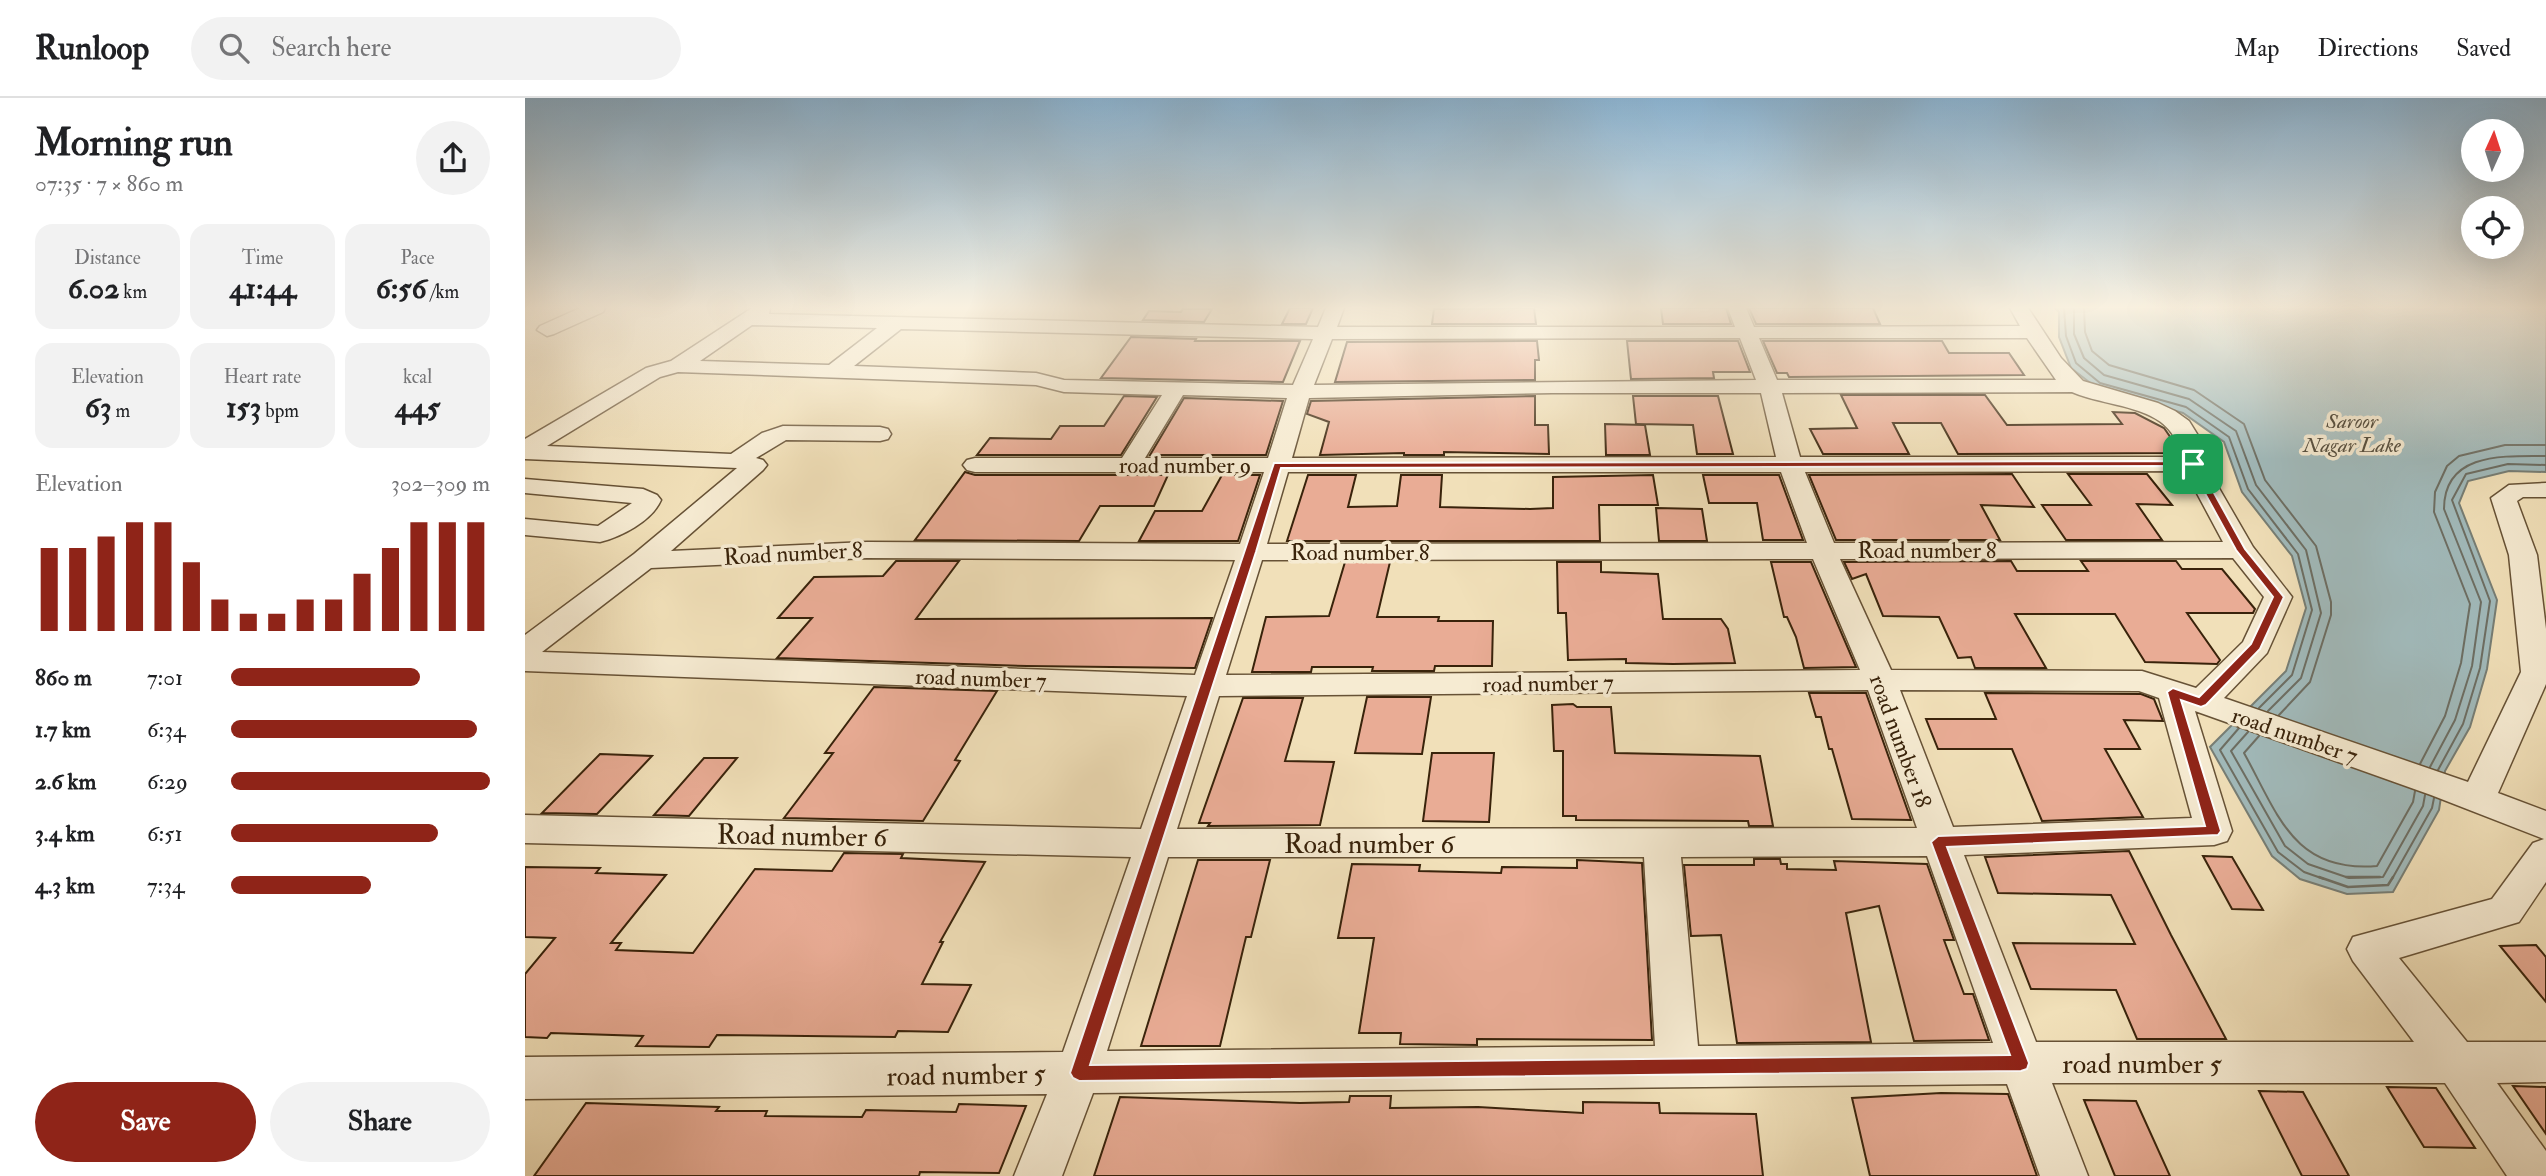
<!DOCTYPE html>
<meta charset="utf-8">
<style>
:root{--surface:#fff;--page:#f2f2f2;--text:#202124;--muted:#757577;--line:#e0e0e0;--accent:#8f2418}
body{margin:0;font-family:"IM FELL Double Pica",serif;background:var(--page);color:var(--text);height:100vh;display:flex;flex-direction:column;font-size:26px;white-space:nowrap}
*{box-sizing:border-box;margin:0}
p{font-size:23px;color:var(--muted)}
.icon{flex:none;width:38px;height:38px;fill:none;stroke:currentColor;stroke-width:2;stroke-linecap:round;stroke-linejoin:round}
.map{position:relative;flex:1;overflow:hidden}
.drawer{display:flex;flex-direction:column;background:var(--surface);width:525px}
.drawer>*{flex:none}
.needle{width:46px;rotate:3deg}
.buttons{position:absolute;left:1936px;top:21px;display:grid;gap:14px}
.buttons a{display:grid;place-items:center;width:63px;height:63px;border-radius:50%;background:var(--surface);box-shadow:0 7px 28px #0002;font-size:35px}
.pin{position:absolute;display:grid;place-items:center;width:60px;height:60px;color:#fff;margin:-30px;border-radius:14px;box-shadow:0 4px 10px #0006}
.round{display:grid;place-items:center;flex:none;width:74px;height:74px;border-radius:37px;background:var(--page)}
.head{display:flex;align-items:center;justify-content:space-between;height:119px;padding:0 35px}
h1{font-size:38px;font-weight:700;line-height:52px}
.figures{display:grid;grid-template-columns:repeat(3,1fr);gap:10px;height:119px;padding:7px 35px}
.figures div{display:grid;align-content:center;border-radius:18px;background:var(--page);text-align:center}
.figures b{font-size:30px;font-weight:700}
.figures small{font-size:19px;font-weight:400}
.figures p{font-size:19px}
.chart{height:196px;padding:14px 35px}
.chart p{display:flex;justify-content:space-between}
.chart svg{width:100%;height:126px;margin-top:7px;stroke:var(--accent);stroke-width:6}
.cta{display:flex;gap:14px;margin-top:auto;padding:14px 35px}
.cta a{flex:1;height:80px;border-radius:42px;background:var(--accent);color:#fff;font-size:28px;font-weight:700;line-height:80px;text-align:center}
.cta a+a{background:var(--page);color:var(--text)}
ul{padding:0 35px;list-style:none;font-size:23px}
li{display:grid;grid-template-columns:112px 84px 1fr;align-items:center;height:52px}
li i{height:18px;border-radius:9px;background:var(--accent)}
header{display:flex;align-items:center;gap:42px;box-sizing:border-box;height:98px;padding:0 35px;background:var(--surface);border-bottom:2px solid var(--line)}
header strong{font-size:33px}
nav{display:flex;gap:38px;margin-inline-start:auto;font-size:24px}
.search{width:490px;height:63px;background:var(--page);display:flex;align-items:center;gap:18px;box-sizing:border-box;padding:0 24px;border-radius:38px;color:var(--muted);font-size:26px}
main{display:flex;flex:1;min-height:0}
.map>svg:first-child{display:block}
</style>
<header>
<strong>Runloop</strong>
<div class="search"><svg class="icon" aria-label="search" viewBox="0 0 24 24"><circle cx="10" cy="10" r="6"/><path d="M15 15l6 6"/></svg>Search here</div>
<nav><a>Map</a><a>Directions</a><a>Saved</a></nav>
</header>
<main>
<section class="drawer">
<div class="head"><div><h1>Morning run</h1><p>07:35 · 7 × 860 m</p></div><a class="round"><svg class="icon" aria-label="share" viewBox="0 0 24 24"><path d="M12 15V3M7 8l5-5 5 5M5 13v7h14v-7"/></svg></a></div>
<div class="figures">
<div><p>Distance</p><b>6.02<small> km</small></b></div>
<div><p>Time</p><b>41:44</b></div>
<div><p>Pace</p><b>6:56<small> /km</small></b></div>
</div>
<div class="figures">
<div><p>Elevation</p><b>63<small> m</small></b></div>
<div><p>Heart rate</p><b>153<small> bpm</small></b></div>
<div><p>kcal</p><b>445</b></div>
</div>
<div class="chart"><p><span>Elevation</span>302–309 m</p>
<svg viewBox="0 0 160 44" preserveAspectRatio="none"><path d="M5 44V15M15 44V15M25 44V11M35 44V6M45 44V6M55 44V20M65 44V33M75 44V38M85 44V38M95 44V33M105 44V33M115 44V24M125 44V15M135 44V6M145 44V6M155 44V6"/></svg>
</div>
<ul>
<li><b>860 m</b>7:01<i style="width:73%"></i></li>
<li><b>1.7 km</b>6:34<i style="width:95%"></i></li>
<li><b>2.6 km</b>6:29<i style="width:100%"></i></li>
<li><b>3.4 km</b>6:51<i style="width:80%"></i></li>
<li><b>4.3 km</b>7:34<i style="width:54%"></i></li>
</ul>
<div class="cta"><a>Save</a><a>Share</a></div>
</section>
<div class="map">
<svg width="2021" height="1078" viewBox="0 0 2021 1078">
<rect width="100%" height="100%" fill="#f1e0b9"/>
<filter id="stains"><feTurbulence type="fractalNoise" baseFrequency=".00286" numOctaves="4"/><feColorMatrix values="0 0 0 0 .2 0 0 0 0 .09 0 0 0 0 .02 0 0 0 .5 -.17"/></filter>
<radialGradient id="worn" r=".72"><stop offset=".6" stop-color="#630" stop-opacity="0"/><stop offset="1" stop-color="#630" stop-opacity=".3"/></radialGradient>
<path fill="#a1babb" stroke="#777e75" stroke-width="2" d="M 1530,210 L 2021,210 L 2021,374 L 1984,373 L 1943,383 L 1934,405 L 1972,502 L 1962,571 L 1945,629 L 1920,673 L 1914,712 L 1868,794 L 1822,796 L 1775,781 L 1747,758 L 1685,649 L 1761,573 L 1781,510 L 1767,458 L 1717,394 L 1699,344 L 1658,315 L 1573,291 L 1546,270 L 1534,239 L 1534,214 Z"/>
<g fill="none" stroke-linecap="round" stroke-linejoin="round">
<path stroke="#6d6e63" stroke-width="2" d="M 1539,210 L 1541,238 L 1551,265 L 1575,285 L 1661,309 L 1704,339 L 1723,391 L 1773,456 L 1787,512 L 1767,577 L 1734,610
M 1549,210 L 1549,236 L 1559,260 L 1579,277 L 1664,301 L 1711,333 L 1731,387 L 1781,452 L 1796,515 L 1776,580 L 1743,613
M 1559,210 L 1560,234 L 1567,253 L 1584,267 L 1669,292 L 1719,326 L 1740,382 L 1791,448 L 1806,504 L 1806,517 L 1785,584 L 1754,617
M 1714,630 L 1695,652 L 1753,754 L 1779,774 L 1799,781
M 1723,634 L 1706,653 L 1760,748 L 1783,766 L 1824,780 L 1858,779 L 1898,708 L 1900,697
M 1734,638 L 1719,655 C 1753,716 1768,775 1852,768 L 1888,704 L 1890,693
M 1895,666 L 1920,618 L 1936,565 L 1945,506 L 1909,414 L 1910,394 L 1922,368 L 1934,358 L 1980,347 L 2021,347
M 1905,669 L 1930,622 L 1947,568 L 1956,504 L 1919,411 C 1919,354 1979,358 2021,358
M 1913,672 L 1938,626 L 1955,570 L 1965,503 L 1927,402 L 1941,376 L 1983,366 L 2021,367
M 1867,781 L 1907,710 L 1909,700"/>
<path stroke="#6d6e63" stroke-width="2.5" d="M 1794,779 L 1823,789 L 1863,787 L 1868,779
M 1821,779 L 1855,779"/>
</g>
<path fill="#e9ac95" stroke="#39230b" stroke-width="2" d="M 765,210 L 788,210 L 781,226 L 757,226 Z
M 1009,210 L 1011,226 L 907,226 L 909,211 Z
M 1136,210 L 1201,210 L 1206,226 L 1138,226 Z
M 1224,210 L 1348,210 L 1355,226 L 1231,226 Z
M 658,211 L 687,211 L 679,224 L 618,222 L 624,213 L 656,214 Z
M 606,239 L 671,241 L 670,243 L 775,243 L 758,284 L 576,280 Z
M 1012,243 L 1014,262 L 1010,262 L 1010,282 L 810,284 L 822,244 Z
M 1102,243 L 1213,243 L 1225,274 L 1188,274 L 1189,280 L 1106,281 Z
M 1238,243 L 1417,243 L 1424,255 L 1484,255 L 1499,277 L 1264,279 L 1262,275 L 1252,275 Z
M 1316,297 L 1460,297 L 1482,327 L 1597,326 L 1588,314 L 1610,315 L 1639,330 L 1648,343 L 1651,355 L 1433,356 L 1416,325 L 1368,325 L 1384,356 L 1298,356 L 1285,331 L 1332,330 Z
M 599,298 L 632,299 L 596,357 L 452,357 L 465,340 L 526,341 L 535,328 L 579,328 Z
M 1010,298 L 1010,327 L 1023,327 L 1024,356 L 919,354 L 919,357 L 879,357 L 879,355 L 795,357 L 804,324 L 782,316 L 786,303 Z
M 1108,298 L 1193,298 L 1208,356 L 1172,356 L 1168,327 L 1111,326 Z
M 659,300 L 758,303 L 741,357 L 625,357 Z
M 1080,326 L 1120,327 L 1125,357 L 1081,357 Z
M 440,374 L 450,377 L 643,377 L 629,408 L 575,408 L 554,443 L 390,442 Z
M 1487,376 L 1509,409 L 1456,407 L 1475,442 L 1311,442 L 1284,377 Z
M 1543,376 L 1622,376 L 1647,407 L 1612,406 L 1637,442 L 1541,442 L 1517,407 L 1566,407 Z
M 697,377 L 735,377 L 713,443 L 614,443 L 630,413 L 677,413 Z
M 783,377 L 831,377 L 823,409 L 872,408 L 876,377 L 917,377 L 915,409 L 1005,411 L 1028,410 L 1028,379 L 1128,377 L 1133,407 L 1074,407 L 1075,443 L 762,443 Z
M 1178,377 L 1254,377 L 1278,442 L 1238,442 L 1232,405 L 1184,405 Z
M 1131,410 L 1177,411 L 1182,443 L 1134,443 Z
M 371,463 L 434,463 L 391,521 L 687,520 L 670,570 L 502,568 L 252,560 L 287,520 L 253,520 L 289,479 L 358,478 Z
M 1486,463 L 1492,473 L 1563,473 L 1556,463 L 1651,463 L 1657,471 L 1697,471 L 1730,511 L 1728,515 L 1662,515 L 1695,562 L 1692,566 L 1620,564 L 1590,516 L 1490,516 L 1521,570 L 1450,570 L 1446,559 L 1433,560 L 1414,519 L 1358,518 L 1341,476 L 1327,481 L 1319,464 Z
M 820,464 L 865,464 L 852,519 L 914,519 L 913,523 L 968,523 L 967,568 L 910,568 L 909,573 L 847,573 L 848,569 L 787,569 L 786,574 L 727,574 L 741,519 L 804,518 Z
M 1032,464 L 1076,464 L 1076,474 L 1133,476 L 1138,521 L 1196,521 L 1203,531 L 1210,565 L 1148,566 L 1101,565 L 1101,561 L 1043,562 L 1041,515 L 1033,515 Z
M 1246,464 L 1286,464 L 1331,569 L 1279,570 L 1271,539 L 1262,519 L 1259,519 Z
M 349,589 L 472,593 L 430,662 L 435,663 L 398,723 L 259,720 L 308,655 L 300,655 Z
M 1284,595 L 1341,595 L 1386,722 L 1327,721 L 1307,651 L 1304,651 L 1296,619 L 1291,619 Z
M 1460,595 L 1616,596 L 1629,601 L 1638,623 L 1599,622 L 1615,651 L 1580,651 L 1618,719 L 1517,723 L 1487,651 L 1413,651 L 1401,621 L 1471,621 Z
M 842,599 L 906,599 L 897,656 L 830,655 Z
M 718,600 L 778,600 L 760,663 L 809,664 L 795,727 L 683,728 L 685,725 L 674,725 Z
M 1048,606 L 1052,609 L 1086,609 L 1090,655 L 1235,658 L 1248,728 L 1224,728 L 1223,723 L 1051,722 L 1051,718 L 1038,718 L 1038,653 L 1029,653 L 1027,607 Z
M 907,655 L 969,655 L 964,724 L 898,723 Z
M 75,656 L 127,658 L 72,716 L 17,715 Z
M 179,660 L 212,660 L 164,718 L 129,717 Z
M 1604,753 L 1646,837 L 1701,941 L 1612,941 L 1591,892 L 1506,891 L 1488,845 L 1610,846 L 1586,797 L 1473,795 L 1460,759 Z
M 319,755 L 378,756 L 376,760 L 460,764 L 415,844 L 418,844 L 397,886 L 446,887 L 423,934 L 373,933 L 370,939 L 192,937 L 184,949 L 111,948 L 118,938 L 26,935 L 22,940 L 0,939 L 0,876 L 30,840 L 0,839 L 0,769 L 75,770 L 71,775 L 141,777 L 86,845 L 96,845 L 91,852 L 168,855 L 230,771 L 307,773 Z
M 1678,758 L 1707,759 L 1738,812 L 1707,811 Z
M 1229,761 L 1255,761 L 1256,766 L 1262,766 L 1262,771 L 1311,772 L 1309,763 L 1402,766 L 1429,842 L 1419,842 L 1439,896 L 1448,896 L 1464,942 L 1389,943 L 1354,808 L 1321,815 L 1346,944 L 1212,945 L 1196,837 L 1166,838 L 1159,767 L 1229,767 Z
M 673,762 L 745,762 L 726,839 L 721,839 L 695,948 L 616,948 Z
M 1052,762 L 1117,765 L 1127,942 L 952,941 L 952,947 L 875,946 L 876,935 L 834,935 L 849,840 L 813,840 L 827,766 L 895,767 L 894,773 L 976,775 L 977,769 L 1052,770 Z
M 2011,847 L 2021,859 L 2021,904 L 1975,848 Z
M 1988,988 L 2021,989 L 2021,1036 Z
M 1862,989 L 1911,990 L 1950,1050 L 1899,1049 Z
M 1734,993 L 1778,994 L 1824,1078 L 1777,1078 Z
M 1416,995 L 1483,996 L 1512,1078 L 1345,1078 L 1327,1000 Z
M 825,998 L 866,998 L 865,1010 L 953,1009 L 1058,1015 L 1058,1004 L 1134,1005 L 1135,1015 L 1231,1016 L 1238,1078 L 569,1078 L 595,999 L 775,1005 L 824,1004 Z
M 1559,1002 L 1611,1003 L 1645,1078 L 1590,1078 Z
M 61,1005 L 194,1009 L 191,1013 L 242,1013 L 240,1018 L 337,1019 L 341,1012 L 431,1014 L 434,1006 L 501,1008 L 474,1075 L 395,1074 L 394,1078 L 9,1078 Z"/>
<g fill="none" stroke-linecap="round" stroke-linejoin="round">
<g stroke="#675236" stroke-width="3">
<path id="street" d="M 55,210 L 80,210 L 78,214 L 29,236 L 22,238 L 12,232 L 15,228 Z
M 227,210 L 245,210 L 244,216 L 793,229 L 801,210 L 819,210 L 812,229 L 1210,229 L 1203,210 L 1221,210 L 1229,229 L 1495,228 L 1485,210 L 1503,210 L 1536,260 L 1558,283 L 1633,305 L 1650,313 L 1664,323 L 1677,344 L 1680,366 L 1728,449 L 1767,499 L 1742,555 L 1699,600 L 1943,684 L 1996,574 L 1984,457 L 1966,400 L 1984,387 L 2021,385 L 2021,399 L 1998,399 L 1992,403 L 2012,457 L 2021,531 L 2021,586 L 1973,695 L 2021,713 L 2021,784 L 1994,824 L 1874,860 L 1942,944 L 2021,944 L 2021,984 L 1972,985 L 2021,1053 L 2021,1078 L 1982,1078 L 1920,985 L 1527,985 L 1563,1078 L 1515,1078 L 1482,986 L 568,995 L 537,1078 L 489,1078 L 522,996 L 0,1001 L 0,959 L 538,954 L 606,759 L 0,745 L 0,717 L 616,731 L 662,598 L 0,573 L 0,537 L 109,456 L 212,370 L 0,361 L 0,341 L 121,270 L 146,263 ZM 227,227 L 352,230 L 304,267 L 175,263 ZM 376,231 L 788,241 L 768,287 L 539,282 L 511,275 L 329,268 ZM 1215,240 L 1231,282 L 789,287 L 807,241 ZM 1234,240 L 1502,240 L 1531,282 L 1252,282 ZM 153,274 L 511,287 L 539,294 L 637,297 L 597,360 L 450,360 L 442,362 L 438,367 L 442,372 L 450,374 L 739,374 L 715,446 L 342,444 L 146,453 L 238,372 L 242,367 L 238,362 L 231,360 L 261,342 L 355,343 L 363,341 L 366,336 L 363,331 L 355,329 L 258,328 L 237,335 L 206,356 L 22,348 L 135,279 ZM 1547,294 C 1586,311 1650,306 1655,359 L 1275,359 L 1257,295 ZM 1027,295 L 1236,295 L 1251,359 L 767,360 L 784,300 ZM 658,297 L 762,300 L 743,360 L 620,360 ZM 1660,373 L 1698,444 L 1309,445 L 1280,374 ZM 763,374 L 1256,374 L 1282,445 L 742,446 ZM 342,460 L 710,462 L 670,577 L 17,554 L 126,470 ZM 1708,460 L 1739,499 L 1718,544 L 1671,590 L 1617,573 L 1366,572 L 1315,461 ZM 1288,461 L 1335,572 L 701,577 L 737,462 ZM 1343,592 L 1392,730 L 652,731 L 694,598 ZM 1375,592 L 1614,593 L 1634,600 L 1667,720 L 1428,729 ZM 1670,613 L 1906,697 L 2019,741 L 2008,745 L 1967,801 L 1828,839 L 1822,851 L 1828,863 L 1889,944 L 1511,944 L 1439,757 L 1689,747 L 1702,743 L 1707,733 ZM 1402,758 L 1468,945 L 1173,948 L 1156,759 ZM 643,759 L 1119,759 L 1130,948 L 582,953 Z
M 0,381 L 118,391 L 132,397 L 136,402 C 127,423 96,439 75,444 L 0,437 L 0,421 L 73,428 L 107,405 L 0,395 Z"/>
</g>
<use href="#street" fill="#f6ebd2" fill-rule="evenodd"/>
</g>
<linearGradient id="sky" x2="0" y2="1"><stop stop-color="#8bb6d6"/><stop offset="0.58" stop-color="#f9f1e0"/><stop offset="1" stop-color="#f9f1e0" stop-opacity="0"/></linearGradient>
<rect width="2021" height="361" fill="url(#sky)"/>
<path fill="#8f2418" stroke="#fff" stroke-width="2" fill-rule="evenodd" d="M 1668,363 L 1673,366 L 1720,451 L 1759,499 L 1735,551 L 1681,607 L 1676,609 L 1656,602 L 1696,733 L 1693,737 L 1422,749 L 1504,965 L 1502,971 L 1496,973 L 554,983 L 548,980 L 545,975 L 749,365 ZM 1665,368 L 1711,452 L 1748,499 L 1726,546 L 1674,599 L 1648,590 L 1642,594 L 1680,728 L 1413,738 L 1406,744 L 1485,957 L 565,967 L 731,454 L 756,370 Z"/>
<g text-anchor="middle" stroke-width="7" stroke-linejoin="round" paint-order="stroke">
<g font-size="21" font-style="italic" fill="#585040" stroke="#f6ebd2">
<text x="1827" y="330">Saroor<tspan x="1827" dy="24">Nagar Lake</tspan></text>
</g>
<g font-size="23" fill="#39230b" stroke="#f6ebd2">
<text x="660" y="375">road number 9</text>
<text x="1402" y="460">Road number 8</text>
<text x="835" y="462">Road number 8</text>
<text transform="translate(268 455) rotate(-3)" y="8">Road number 8</text>
<text transform="translate(456 580) rotate(2)" y="8">road number 7</text>
<text transform="translate(1023 585) rotate(-1)" y="8">road number 7</text>
<text transform="translate(1770 637) rotate(19)" y="8">road number 7</text>
<text transform="translate(1376 643) rotate(70)" y="8">road number 18</text>
</g>
<g font-size="28" fill="#39230b" stroke="#f6ebd2">
<text transform="translate(277 737) rotate(1)" y="10">Road number 6</text>
<text x="844" y="755">Road number 6</text>
<text x="1617" y="975">road number 5</text>
<text transform="translate(441 976) rotate(-1)" y="10">road number 5</text>
</g>
</g>
<rect width="100%" height="100%" filter="url(#stains)"/>
<rect width="100%" height="100%" fill="url(#worn)"/>
</svg>
<div class="buttons">
<a><svg class="needle" viewBox="-14 -14 28 28"><path d="M0-13l5 13h-10z" fill="#e53935"/><path d="M0 13l5-13h-10z" fill="#757577"/></svg></a>
<a><svg class="icon" aria-label="locate" viewBox="0 0 24 24"><circle cx="12" cy="12" r="6"/><path d="M12 2v4M12 18v4M2 12h4M18 12h4"/></svg></a>
</div>
<div class="pin" style="left:1668px;top:366px;background:#1e9e55"><svg class="icon" aria-label="arrive" viewBox="0 0 24 24"><path d="M6 21V4h12l-3 4 3 4H6"/></svg></div>
</div>
</main>
